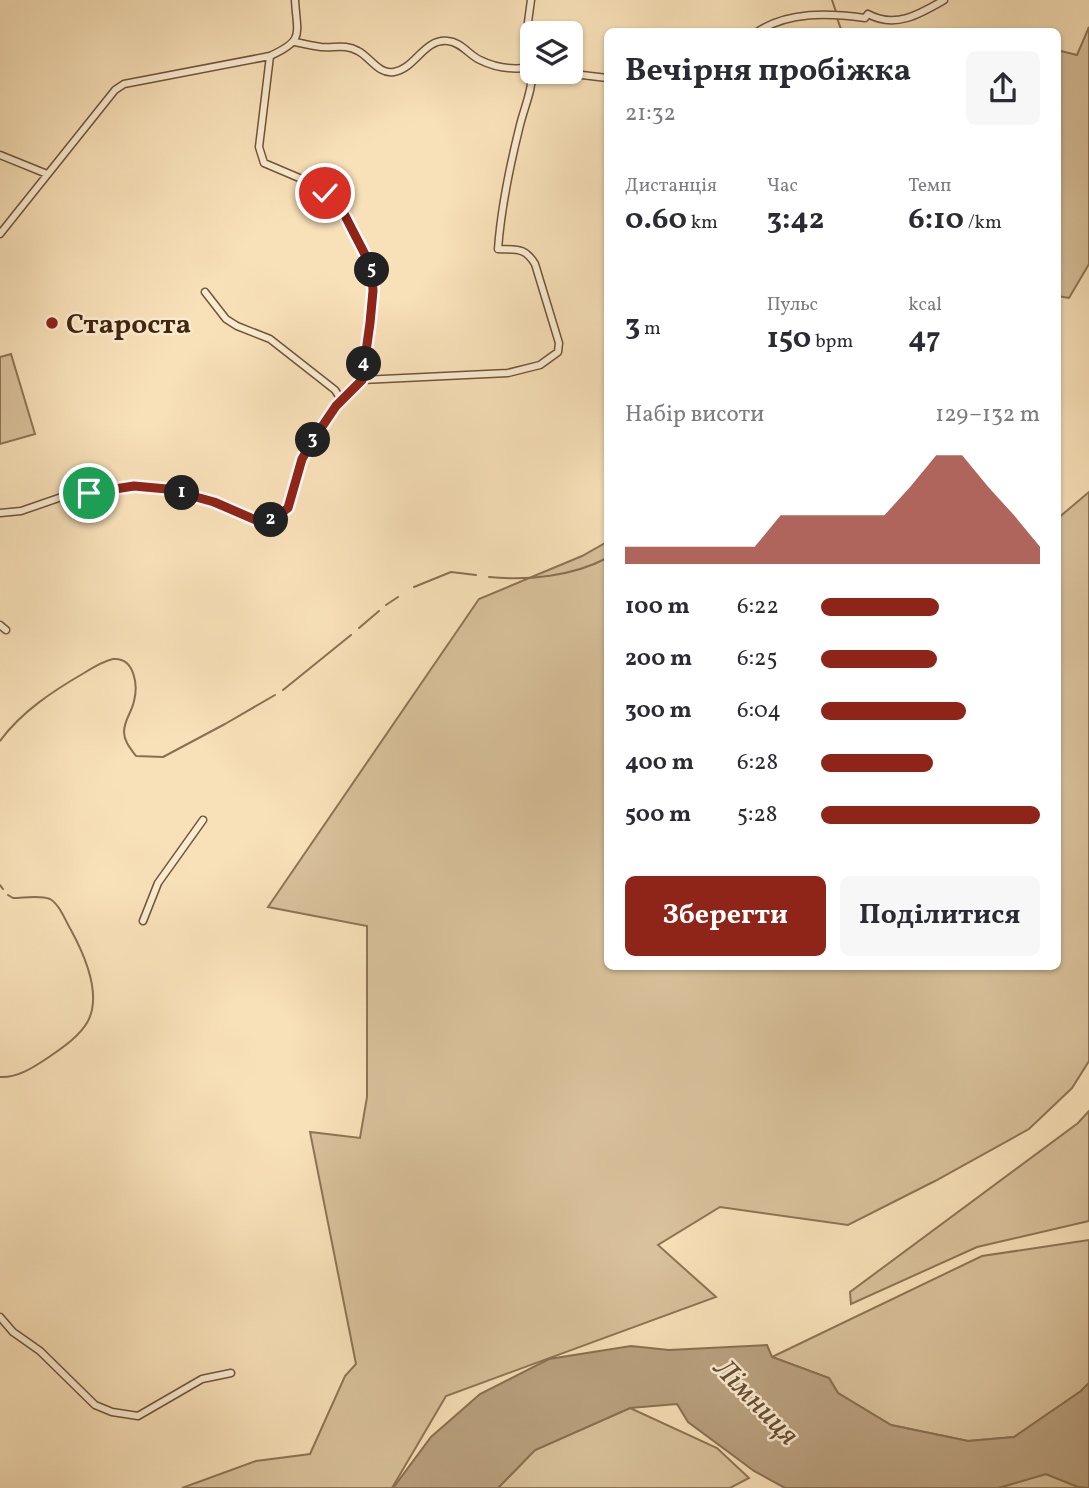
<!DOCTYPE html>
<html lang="uk">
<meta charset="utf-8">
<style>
:root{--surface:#fff;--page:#f7f7f7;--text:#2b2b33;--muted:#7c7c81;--accent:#8f2418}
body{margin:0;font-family:Vollkorn,serif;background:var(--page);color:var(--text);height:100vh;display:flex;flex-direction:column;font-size:26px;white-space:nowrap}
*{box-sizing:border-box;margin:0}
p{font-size:23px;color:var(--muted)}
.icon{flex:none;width:38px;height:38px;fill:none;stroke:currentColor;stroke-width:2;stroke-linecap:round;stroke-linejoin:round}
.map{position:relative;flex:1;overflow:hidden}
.drawer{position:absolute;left:604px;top:28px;width:457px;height:942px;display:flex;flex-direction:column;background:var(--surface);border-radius:10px;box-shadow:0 2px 5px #0004}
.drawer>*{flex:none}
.fabs{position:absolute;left:520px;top:21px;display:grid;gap:14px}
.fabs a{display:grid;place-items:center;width:63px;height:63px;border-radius:10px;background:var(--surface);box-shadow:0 2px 5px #0004;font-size:35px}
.pin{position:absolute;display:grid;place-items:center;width:60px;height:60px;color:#fff;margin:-30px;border:4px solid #fff;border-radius:50%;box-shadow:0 2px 7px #0007}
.km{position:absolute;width:35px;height:35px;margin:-18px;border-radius:50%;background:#222;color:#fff;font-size:19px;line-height:35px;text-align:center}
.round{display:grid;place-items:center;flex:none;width:74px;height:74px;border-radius:10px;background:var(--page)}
.summary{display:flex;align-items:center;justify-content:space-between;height:119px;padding:0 21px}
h1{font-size:32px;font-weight:700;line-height:52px}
.metrics{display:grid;grid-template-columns:repeat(3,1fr);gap:10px;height:119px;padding:7px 21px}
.metrics div{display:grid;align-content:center}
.metrics b{font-size:30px;font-weight:700}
.metrics small{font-size:19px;font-weight:400}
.metrics p{font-size:19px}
.chart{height:196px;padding:14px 21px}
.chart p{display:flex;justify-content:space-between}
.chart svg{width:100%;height:126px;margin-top:7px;fill:var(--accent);opacity:.7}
.button{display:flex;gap:14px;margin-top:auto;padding:14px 21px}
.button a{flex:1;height:80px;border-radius:10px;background:var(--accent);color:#fff;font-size:28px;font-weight:700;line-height:80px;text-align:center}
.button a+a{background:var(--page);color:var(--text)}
ul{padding:0 21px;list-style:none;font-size:23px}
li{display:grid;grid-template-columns:112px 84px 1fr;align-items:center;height:52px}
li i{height:18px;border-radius:9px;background:var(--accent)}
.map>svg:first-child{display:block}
</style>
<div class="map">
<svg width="1089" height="1488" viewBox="0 0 1089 1488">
<rect width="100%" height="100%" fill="#f8e0b8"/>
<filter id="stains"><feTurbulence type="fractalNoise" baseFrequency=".00286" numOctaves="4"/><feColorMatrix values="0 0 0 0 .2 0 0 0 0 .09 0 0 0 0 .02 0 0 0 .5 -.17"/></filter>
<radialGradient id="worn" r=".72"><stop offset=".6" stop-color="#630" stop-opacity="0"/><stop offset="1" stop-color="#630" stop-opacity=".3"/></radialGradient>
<path fill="#d9c19b" stroke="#8e7455" stroke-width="2" d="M 1089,27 L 1089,264 L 1069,298 L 1057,296 L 1057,50 L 1077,55 Z
M 11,354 L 35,434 L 0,444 L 0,357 Z
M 1089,492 L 1089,1061 L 1072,1088 L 1029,1129 L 935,1181 L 848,1225 L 720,1207 L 658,1245 L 716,1297 L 446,1396 L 392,1488 L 182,1488 L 256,1461 L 310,1454 L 345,1376 L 356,1364 L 310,1132 L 360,1138 L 367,1097 L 367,926 L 268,907 L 479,599 L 582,556 L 607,542 L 607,966 L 1057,966 L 1057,519 Z
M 1089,1111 L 1089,1221 L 977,1247 L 851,1304 L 850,1292 L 1078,1123 Z
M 1089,1240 L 1089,1383 L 1081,1391 L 1014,1437 L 968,1441 L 891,1425 L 838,1393 L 829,1378 L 772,1357 L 982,1256 Z
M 630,1408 L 717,1448 L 749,1478 L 730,1488 L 498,1488 L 535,1450 Z
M 1046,1474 L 1081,1488 L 998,1488 Z"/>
<path fill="#baa17f" stroke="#8a7052" stroke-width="2" d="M 767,1345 L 772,1357 L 829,1378 L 838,1393 L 891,1425 L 968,1441 L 1014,1437 L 1081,1391 L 1089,1383 L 1089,1488 L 1078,1487 L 1046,1474 L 998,1488 L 785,1488 L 754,1471 L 688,1422 L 677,1404 L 630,1408 L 535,1450 L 498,1488 L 393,1488 L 431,1437 L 480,1394 L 549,1359 L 631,1346 L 669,1350 Z"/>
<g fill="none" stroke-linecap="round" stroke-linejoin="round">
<path stroke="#8a7052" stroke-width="2" d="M 832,0 L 836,12
M 837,18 L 842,32
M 489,577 C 528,581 573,576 607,558
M 414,587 L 451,572 L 476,575
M 386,605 L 398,597
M 359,628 L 379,611
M 283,690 L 351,635
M 0,741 C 21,712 53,691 84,673 C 92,668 104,661 113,659 C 135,657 138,686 134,701 C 132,712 124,720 124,732 C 124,741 130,748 136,756 L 163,757 L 225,724 L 275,695
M 0,885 L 3,889
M 0,1077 C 18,1078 34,1067 49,1057 C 62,1048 80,1036 88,1021 C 102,994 84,954 71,930 C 65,920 60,905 50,899 C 40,895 24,898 13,898 L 8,895"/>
<g stroke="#705539" stroke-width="9">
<path id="minor" d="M 531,0 L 528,22 L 532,68
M 757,32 C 789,11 829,13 865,18 L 868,14 C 895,29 920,14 944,0
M 295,42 C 304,44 313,46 321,47 C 335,48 346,44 358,51 C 370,57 379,75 394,72 C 415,69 424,38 448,41 C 461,42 469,55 480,60 C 496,68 515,70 532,67
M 557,72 L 607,78
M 0,155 L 47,174
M 0,234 L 115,90 L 124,84 L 270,56 C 305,40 297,35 295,0
M 205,292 L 226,319 L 237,326 L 270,339 L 335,390 L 342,401
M 362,380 L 508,373 L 540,365 L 558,352 L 559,343 L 535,264 C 525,247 517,250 498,249 C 501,208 510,165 520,125 C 524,108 533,89 532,72
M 0,513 L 21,511 L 76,492 L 102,493 L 134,486 L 167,489 L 214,502 L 258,521 L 272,520 L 288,508 L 302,459 L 313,440 L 336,406 L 362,380 L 373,291 L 372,268 L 340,206 L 325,193 L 304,180 L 264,163 L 259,147 L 270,56
M 0,625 L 6,630
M 143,921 L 158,883 L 203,820
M 0,1317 L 13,1332 L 40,1351 L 95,1405 L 112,1412 L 138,1416 L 202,1379 L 231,1373"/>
</g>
<use href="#minor" stroke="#faebd1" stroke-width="6"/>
</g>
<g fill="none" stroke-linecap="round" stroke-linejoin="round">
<g stroke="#fff" stroke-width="14">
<path id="route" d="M 89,493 L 134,486 L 167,489 L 214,502 L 258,521 L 272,520 L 288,508 L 302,459 L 313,440 L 336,406 L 362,380 L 370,323 L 373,291 L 372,268 L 340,206 L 325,193"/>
</g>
<use href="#route" stroke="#8f2418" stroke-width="9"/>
</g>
<circle fill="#8f2418" stroke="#faebd1" stroke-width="2.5" cx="52" cy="323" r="7"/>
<g text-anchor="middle" stroke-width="5" stroke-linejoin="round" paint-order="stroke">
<g font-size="28" font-weight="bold" fill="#42270f" stroke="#faebd1" text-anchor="start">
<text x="66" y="333">Староста</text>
</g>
<g font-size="30" font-style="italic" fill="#664c31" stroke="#faebd1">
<text transform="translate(757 1401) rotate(46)" y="10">Лімниця</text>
</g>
</g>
<rect width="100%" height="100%" filter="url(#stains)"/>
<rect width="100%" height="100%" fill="url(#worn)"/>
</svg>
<div class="fabs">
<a><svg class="icon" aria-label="layers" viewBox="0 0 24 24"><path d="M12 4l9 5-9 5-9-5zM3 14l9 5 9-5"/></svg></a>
</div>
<div class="pin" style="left:89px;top:493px;background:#1e9e55"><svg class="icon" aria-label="arrive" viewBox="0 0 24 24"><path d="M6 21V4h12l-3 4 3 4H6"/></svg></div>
<div class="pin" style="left:325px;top:193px;background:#d93025"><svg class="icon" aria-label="check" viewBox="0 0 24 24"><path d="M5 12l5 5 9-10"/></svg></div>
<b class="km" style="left:182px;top:493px">1</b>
<b class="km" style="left:271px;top:520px">2</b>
<b class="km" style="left:313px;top:440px">3</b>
<b class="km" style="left:364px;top:364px">4</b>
<b class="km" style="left:372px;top:270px">5</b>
<section class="drawer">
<div class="summary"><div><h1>Вечірня пробіжка</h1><p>21:32</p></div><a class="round"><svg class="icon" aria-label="share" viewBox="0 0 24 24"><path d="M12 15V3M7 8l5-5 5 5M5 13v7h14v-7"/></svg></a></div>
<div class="metrics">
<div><p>Дистанція</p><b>0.60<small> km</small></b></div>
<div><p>Час</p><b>3:42</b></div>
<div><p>Темп</p><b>6:10<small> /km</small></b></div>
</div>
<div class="metrics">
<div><b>3<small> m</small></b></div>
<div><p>Пульс</p><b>150<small> bpm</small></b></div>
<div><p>kcal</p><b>47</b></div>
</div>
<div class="chart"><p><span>Набір висоти</span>129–132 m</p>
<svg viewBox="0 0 160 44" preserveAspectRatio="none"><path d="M0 44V38L10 38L20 38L30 38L40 38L50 38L60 27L70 27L80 27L90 27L100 27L110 17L120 6L130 6L140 17L150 27L160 38V44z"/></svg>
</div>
<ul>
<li><b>100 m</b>6:22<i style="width:54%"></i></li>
<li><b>200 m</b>6:25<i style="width:53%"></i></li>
<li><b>300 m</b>6:04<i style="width:66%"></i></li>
<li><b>400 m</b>6:28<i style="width:51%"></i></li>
<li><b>500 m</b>5:28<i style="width:100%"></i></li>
</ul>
<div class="button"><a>Зберегти</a><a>Поділитися</a></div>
</section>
</div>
